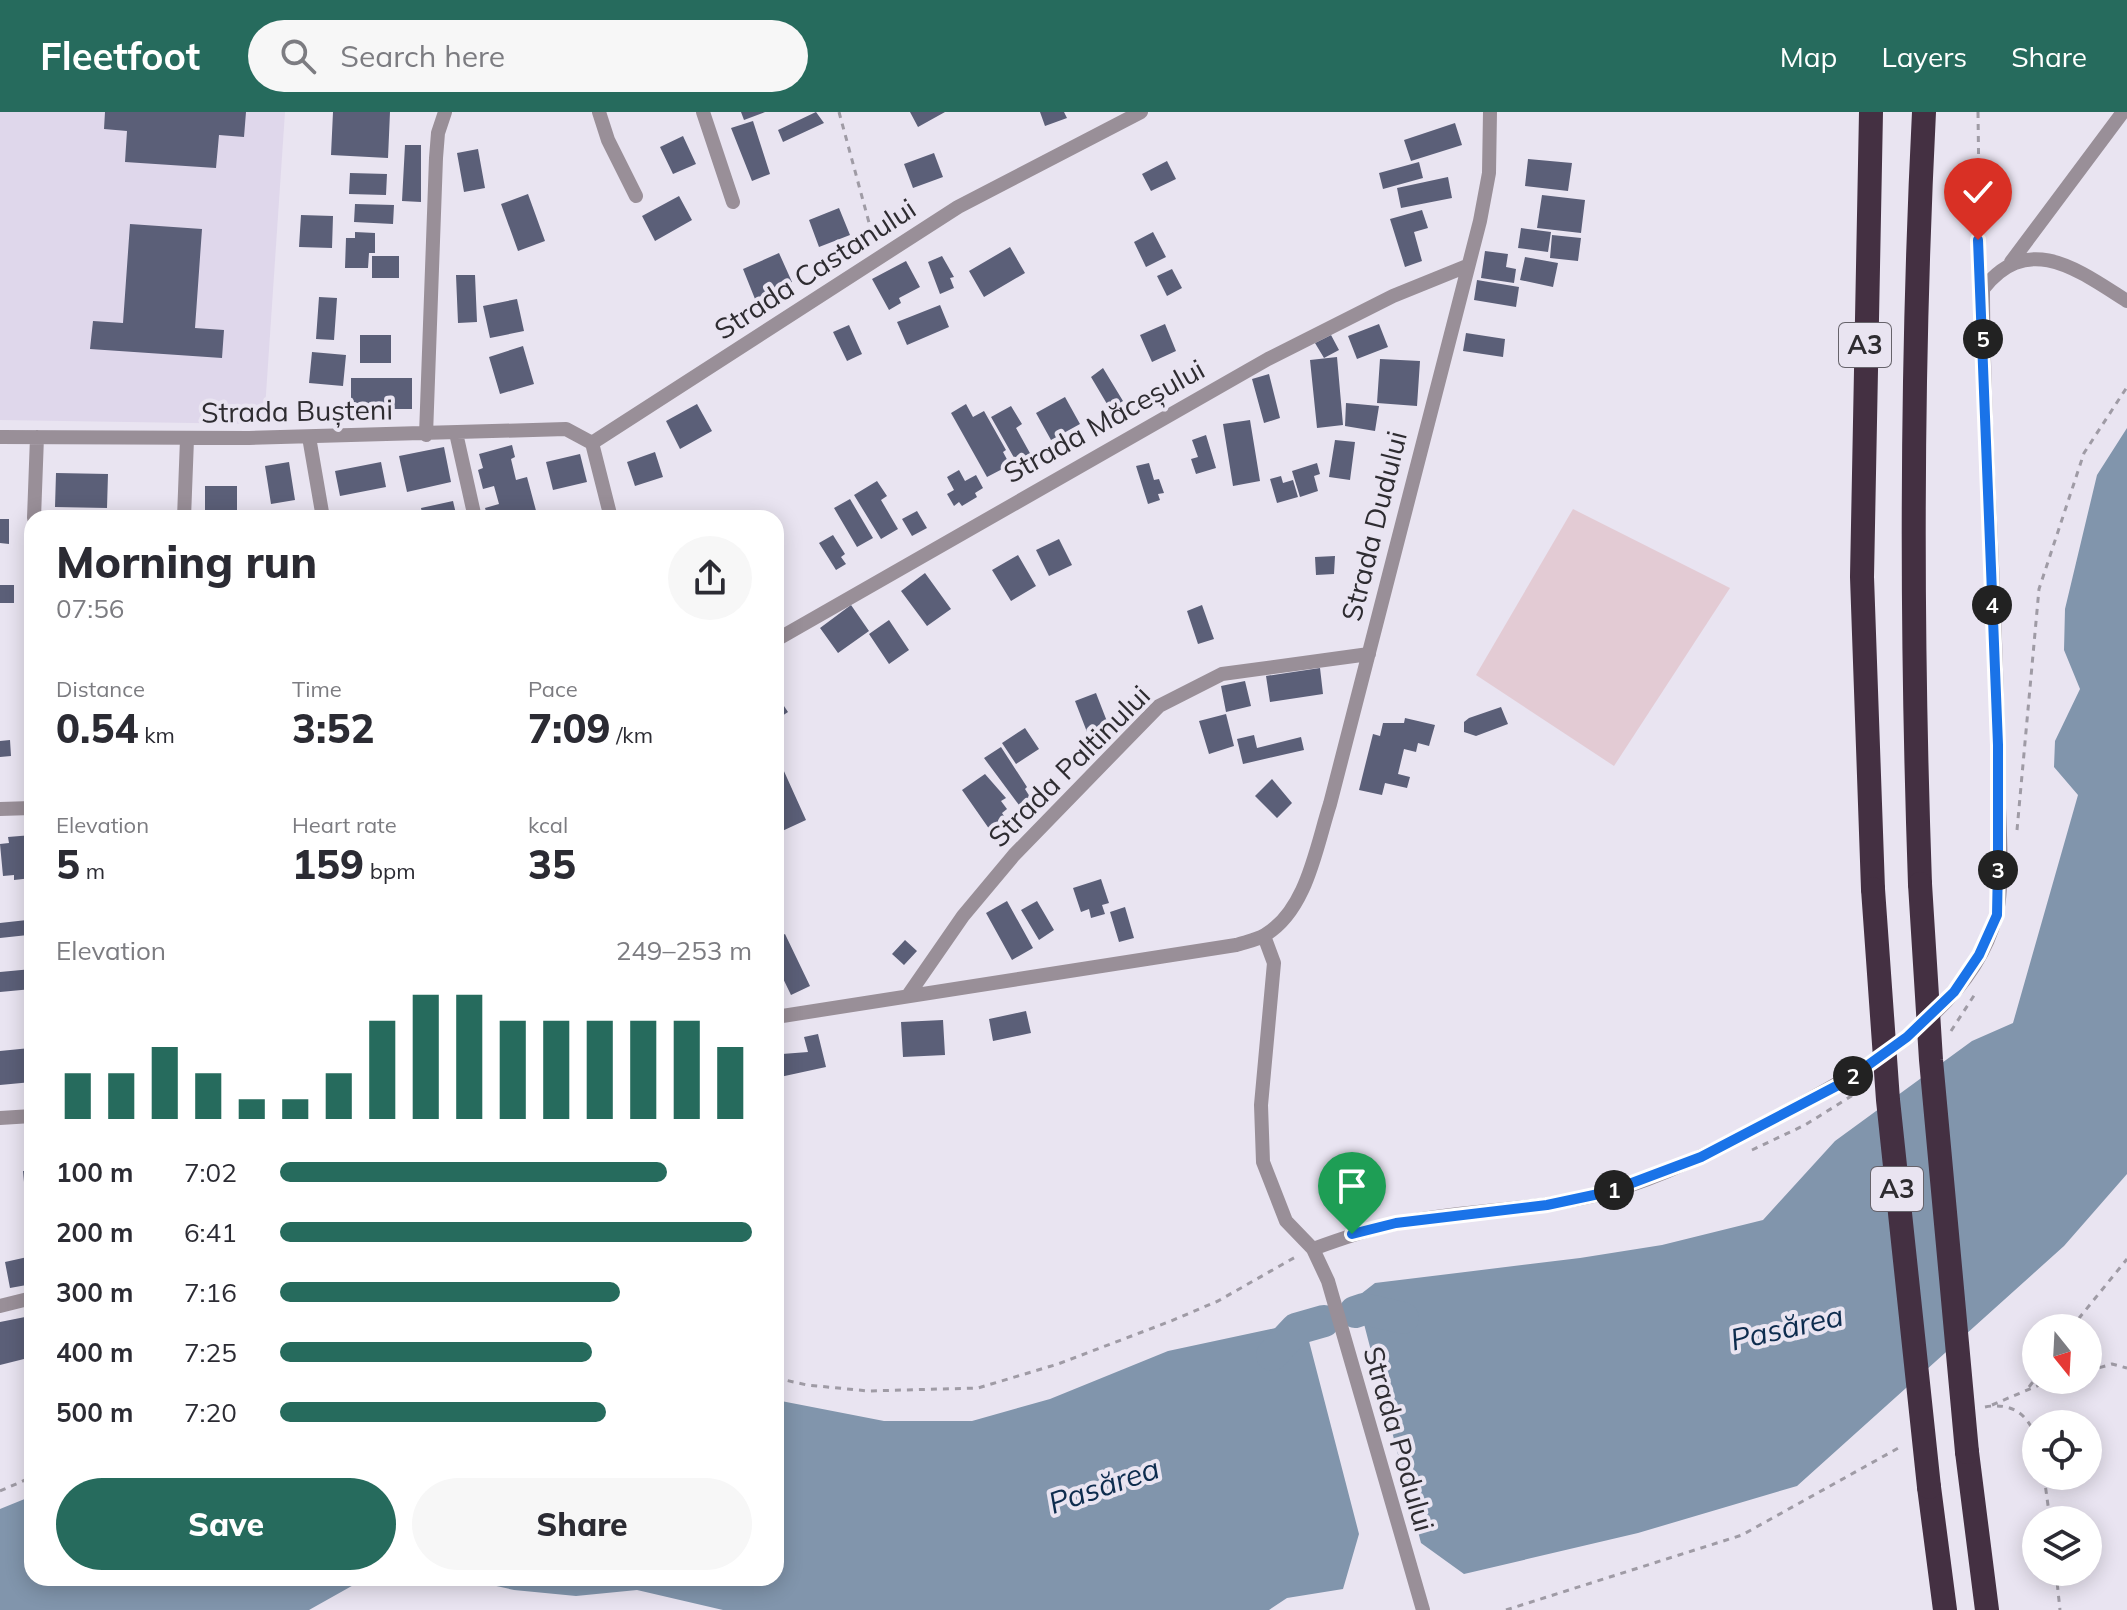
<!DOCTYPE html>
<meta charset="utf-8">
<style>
:root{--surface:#fff;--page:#f7f7f7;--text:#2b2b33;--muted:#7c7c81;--accent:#266b5d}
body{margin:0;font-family:Mulish,sans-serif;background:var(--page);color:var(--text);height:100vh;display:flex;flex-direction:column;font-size:30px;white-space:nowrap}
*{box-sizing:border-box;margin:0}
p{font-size:26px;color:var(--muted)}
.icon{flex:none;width:44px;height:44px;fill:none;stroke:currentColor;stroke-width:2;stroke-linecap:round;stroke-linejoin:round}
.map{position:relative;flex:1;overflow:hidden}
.sheet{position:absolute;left:24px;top:398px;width:760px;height:1076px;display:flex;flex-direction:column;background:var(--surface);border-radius:24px;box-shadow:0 4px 20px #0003}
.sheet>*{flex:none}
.needle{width:52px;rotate:162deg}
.tools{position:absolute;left:2022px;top:1202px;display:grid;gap:16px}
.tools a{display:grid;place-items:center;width:80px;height:80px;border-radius:50%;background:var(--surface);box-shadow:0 4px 20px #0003;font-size:40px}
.pin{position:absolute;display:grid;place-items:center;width:68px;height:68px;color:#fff;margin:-82px -34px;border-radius:50% 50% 50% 0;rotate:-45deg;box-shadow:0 0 8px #0007}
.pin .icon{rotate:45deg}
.km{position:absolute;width:40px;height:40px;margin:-20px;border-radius:50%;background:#222;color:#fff;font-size:22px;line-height:40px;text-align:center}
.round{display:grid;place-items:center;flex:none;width:84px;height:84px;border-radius:42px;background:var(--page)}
.summary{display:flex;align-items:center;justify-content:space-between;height:136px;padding:0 32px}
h1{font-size:44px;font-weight:800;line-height:60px}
.stats{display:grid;grid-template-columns:repeat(3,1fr);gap:12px;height:136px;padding:8px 32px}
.stats div{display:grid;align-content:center}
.stats b{font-size:40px;font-weight:800}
.stats small{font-size:22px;font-weight:400}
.stats p{font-size:22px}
.chart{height:224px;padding:16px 32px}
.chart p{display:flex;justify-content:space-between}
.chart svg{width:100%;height:144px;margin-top:8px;stroke:var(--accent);stroke-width:6}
.button{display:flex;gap:16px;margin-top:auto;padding:16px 32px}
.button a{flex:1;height:92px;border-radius:48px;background:var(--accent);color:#fff;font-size:32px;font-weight:800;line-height:92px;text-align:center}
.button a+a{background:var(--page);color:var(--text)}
ul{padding:0 32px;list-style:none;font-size:26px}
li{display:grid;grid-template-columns:128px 96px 1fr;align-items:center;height:60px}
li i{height:20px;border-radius:10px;background:var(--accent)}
header{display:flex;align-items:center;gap:48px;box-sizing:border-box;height:112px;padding:0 40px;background:var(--accent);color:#fff}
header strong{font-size:38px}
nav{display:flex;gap:44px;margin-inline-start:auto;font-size:28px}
.search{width:560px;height:72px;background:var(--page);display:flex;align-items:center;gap:20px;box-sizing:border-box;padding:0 28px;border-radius:44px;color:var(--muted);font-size:30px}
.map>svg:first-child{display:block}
</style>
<header>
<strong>Fleetfoot</strong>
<div class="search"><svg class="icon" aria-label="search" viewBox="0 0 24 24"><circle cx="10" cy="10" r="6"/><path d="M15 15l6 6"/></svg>Search here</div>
<nav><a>Map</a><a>Layers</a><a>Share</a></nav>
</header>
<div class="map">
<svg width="2127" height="1498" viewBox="0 0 2127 1498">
<rect width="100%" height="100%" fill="#e9e4f1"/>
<path fill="#dfd7eb" d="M 0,0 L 285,0 L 264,312 L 0,308 Z"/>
<path fill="#e3cbd4" d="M 1573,397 L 1730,476 L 1614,654 L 1476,563 Z"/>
<path fill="#8195ac" d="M 2127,316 L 2127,1062 L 2064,1134 L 1797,1374 L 1638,1421 L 1464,1462 L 1421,1431 L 1357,1185 L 1375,1171 L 1580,1146 L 1662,1133 L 1763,1108 L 1835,1029 L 1972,929 L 2013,911 L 2078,683 L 2054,655 L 2055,629 L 2080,577 L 2064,538 L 2065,497 L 2097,363 Z
M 1304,1210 L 1359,1422 L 1343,1477 L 1287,1486 L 1269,1498 L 723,1498 L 637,1478 L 576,1484 L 514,1478 L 460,1466 L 776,1466 L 776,1288 L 884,1309 L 972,1309 L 1050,1287 L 1168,1239 Z
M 32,1384 L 32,1466 L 366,1466 L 309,1498 L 0,1498 L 0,1397 Z"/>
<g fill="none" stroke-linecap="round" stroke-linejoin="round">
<path stroke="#8195ac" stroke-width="32" d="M 1355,1200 L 1364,1197 L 1403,1206
M 1272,1243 L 1296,1217 L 1324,1209"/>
</g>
<path fill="#5b5f78" d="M 105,0 L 246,0 L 244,25 L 219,23 L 216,56 L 125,50 L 127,19 L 104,17 Z
M 333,0 L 390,0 L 388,46 L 331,43 Z
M 741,0 L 765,0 L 744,8 Z
M 816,0 L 824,11 L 783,30 L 778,18 Z
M 910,0 L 945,0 L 918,15 Z
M 1040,0 L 1064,0 L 1067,6 L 1045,14 Z
M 753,9 L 770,62 L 752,69 L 731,16 Z
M 1455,11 L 1462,33 L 1411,49 L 1404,28 Z
M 683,24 L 696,52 L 673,62 L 660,35 Z
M 405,33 L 421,33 L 421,90 L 402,89 Z
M 478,37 L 485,76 L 464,80 L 457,41 Z
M 934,41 L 943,65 L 913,76 L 904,52 Z
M 1528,47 L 1572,51 L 1568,79 L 1525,74 Z
M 1167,49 L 1176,67 L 1151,79 L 1142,62 Z
M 1419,50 L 1423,66 L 1383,77 L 1379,61 Z
M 350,61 L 387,62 L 386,83 L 349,82 Z
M 1448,65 L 1452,86 L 1401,96 L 1397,76 Z
M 528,82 L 545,129 L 518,139 L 501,92 Z
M 1542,83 L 1585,88 L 1581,121 L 1537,116 Z
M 679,84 L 692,108 L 655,129 L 642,104 Z
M 355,92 L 394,93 L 393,112 L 354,110 Z
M 839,96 L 850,123 L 819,135 L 809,108 Z
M 1422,98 L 1428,116 L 1414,120 L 1422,149 L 1405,155 L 1390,107 Z
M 301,103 L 333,104 L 332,136 L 299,135 Z
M 130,112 L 202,117 L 195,216 L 224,218 L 222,246 L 90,237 L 93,209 L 123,211 Z
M 1521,116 L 1551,120 L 1548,140 L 1518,136 Z
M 355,120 L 375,121 L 375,141 L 369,141 L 368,156 L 345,156 L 346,126 L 355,126 Z
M 1153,120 L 1166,145 L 1146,155 L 1134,130 Z
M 1552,123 L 1581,126 L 1578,149 L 1550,146 Z
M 1010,135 L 1025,161 L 984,185 L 969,159 Z
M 1485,139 L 1508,142 L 1506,155 L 1516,157 L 1514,171 L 1481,166 Z
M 779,141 L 792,170 L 755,187 L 743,157 Z
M 372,144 L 399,144 L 399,166 L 372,166 Z
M 942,144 L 954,165 L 950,166 L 954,176 L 940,182 L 928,150 Z
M 1525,145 L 1558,151 L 1553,175 L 1520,168 Z
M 906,149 L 920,175 L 899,186 L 901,191 L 889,198 L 872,167 Z
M 1172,157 L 1182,176 L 1167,184 L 1157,164 Z
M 456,163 L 475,163 L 477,210 L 458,211 Z
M 1477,168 L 1519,175 L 1516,195 L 1474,188 Z
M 319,185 L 337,186 L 334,228 L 316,227 Z
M 517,187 L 524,219 L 490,226 L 483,194 Z
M 940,193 L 949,215 L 907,233 L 897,210 Z
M 1165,212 L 1176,239 L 1152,250 L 1140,223 Z
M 1379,212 L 1388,235 L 1357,247 L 1348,224 Z
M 849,213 L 862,242 L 847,249 L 833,220 Z
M 1466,221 L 1505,227 L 1503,245 L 1463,239 Z
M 360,223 L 391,223 L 391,251 L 360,251 Z
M 1331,223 L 1339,238 L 1324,246 L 1315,231 Z
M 523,234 L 534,272 L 500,282 L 489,245 Z
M 312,240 L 346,243 L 343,274 L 309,271 Z
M 1337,245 L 1343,313 L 1317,316 L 1310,248 Z
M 1380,247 L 1420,249 L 1417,294 L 1377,291 Z
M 1103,256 L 1123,289 L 1110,297 L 1091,265 Z
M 1269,262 L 1280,306 L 1264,311 L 1252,267 Z
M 351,266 L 412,266 L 412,297 L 351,297 Z
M 1065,285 L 1080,312 L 1051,328 L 1036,301 Z
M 1346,291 L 1379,294 L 1375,319 L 1345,314 Z
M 697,292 L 712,319 L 680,337 L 666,309 Z
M 966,292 L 973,305 L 984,299 L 1006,338 L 1003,340 L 1010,353 L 987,365 L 951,301 Z
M 1011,294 L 1022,312 L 1016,316 L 1031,343 L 1017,351 L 991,305 Z
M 1250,308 L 1260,369 L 1233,374 L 1223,312 Z
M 1206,323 L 1216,356 L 1196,362 L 1191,347 L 1198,345 L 1192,328 Z
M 1335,328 L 1355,330 L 1350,368 L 1329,365 Z
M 512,333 L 515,345 L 511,347 L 516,368 L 527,365 L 538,406 L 488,406 L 485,396 L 499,392 L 494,374 L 483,377 L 478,358 L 483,356 L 479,342 Z
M 444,335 L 451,370 L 407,380 L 399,344 Z
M 655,340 L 663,365 L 635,374 L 627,350 Z
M 580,342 L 587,370 L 553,378 L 546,350 Z
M 289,350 L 295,388 L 271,392 L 265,354 Z
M 381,350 L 386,375 L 340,384 L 335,359 Z
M 1149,351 L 1154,368 L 1159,367 L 1164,381 L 1158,382 L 1160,388 L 1148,392 L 1136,354 Z
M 1317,351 L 1320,362 L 1314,364 L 1318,379 L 1300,385 L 1292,359 Z
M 959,358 L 965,369 L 976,363 L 983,376 L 975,381 L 977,385 L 962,394 L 959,390 L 954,394 L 947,382 L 954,378 L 947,365 Z
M 56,361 L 108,362 L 107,396 L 55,395 Z
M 1281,364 L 1283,371 L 1293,368 L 1298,385 L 1277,391 L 1270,367 Z
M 877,369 L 887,384 L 881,388 L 898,417 L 881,427 L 854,383 Z
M 205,374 L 237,374 L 237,406 L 205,406 Z
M 850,387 L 873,426 L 857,435 L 834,396 Z
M 453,389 L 457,406 L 423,406 L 421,396 Z
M 60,398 L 98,399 L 98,406 L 60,406 Z
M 917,399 L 927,416 L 912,424 L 902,407 Z
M 0,407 L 9,407 L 9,432 L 0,431 Z
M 833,423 L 845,442 L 841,445 L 846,452 L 836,458 L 819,431 Z
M 1059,427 L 1072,453 L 1049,464 L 1036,438 Z
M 1018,443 L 1036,474 L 1011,489 L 992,458 Z
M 1335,444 L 1334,462 L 1316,463 L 1315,445 Z
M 925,461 L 951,497 L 927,514 L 901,479 Z
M 0,473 L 14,473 L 14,491 L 0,491 Z
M 851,493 L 869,519 L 838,541 L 820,516 Z
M 1202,493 L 1214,527 L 1198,532 L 1187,499 Z
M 889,508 L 909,538 L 889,552 L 869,522 Z
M 1320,556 L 1323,582 L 1270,590 L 1266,564 Z
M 1245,569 L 1251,594 L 1226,600 L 1221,574 Z
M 1096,581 L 1108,612 L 1087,620 L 1075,589 Z
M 776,582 L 788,600 L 776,608 Z
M 1501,595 L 1508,612 L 1476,624 L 1464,620 L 1464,610 L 1469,606 Z
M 1226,602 L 1234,634 L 1209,642 L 1199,609 Z
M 1405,606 L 1435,613 L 1429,634 L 1418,631 L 1416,640 L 1404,637 L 1398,662 L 1410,665 L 1407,676 L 1385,671 L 1382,683 L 1359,678 L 1373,622 L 1380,624 L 1383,611 L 1404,611 Z
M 1025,616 L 1039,637 L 1016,652 L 1002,631 Z
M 1254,623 L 1257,636 L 1301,625 L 1304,638 L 1243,652 L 1237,627 Z
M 10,628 L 11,644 L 0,645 L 0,629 Z
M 1001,635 L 1027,675 L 1025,677 L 1030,685 L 1019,693 L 984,646 Z
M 783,657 L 806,708 L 780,720 L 776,712 L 776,660 Z
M 985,662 L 1006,686 L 1001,689 L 1007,697 L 1002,701 L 1008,710 L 992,721 L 962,678 Z
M 1272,667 L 1292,691 L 1277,706 L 1255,684 Z
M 32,723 L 32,766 L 14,768 L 14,763 L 3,764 L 0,732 L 9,731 L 8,725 Z
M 1101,767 L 1109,791 L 1102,793 L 1105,802 L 1091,806 L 1089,797 L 1081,800 L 1073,776 Z
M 1007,789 L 1033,836 L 1012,848 L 986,801 Z
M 1037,789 L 1054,818 L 1039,828 L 1021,798 Z
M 1125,795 L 1134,826 L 1119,830 L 1110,800 Z
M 27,808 L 28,823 L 0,826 L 0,811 Z
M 785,822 L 810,874 L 791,883 L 776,852 L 776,826 Z
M 905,828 L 917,839 L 904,853 L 892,842 Z
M 32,857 L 32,877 L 0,880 L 0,860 Z
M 1026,899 L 1031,921 L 993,929 L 989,907 Z
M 943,908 L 945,943 L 903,945 L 901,910 Z
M 818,922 L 826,955 L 780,965 L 776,947 L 782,942 L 808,940 L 804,925 Z
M 30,936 L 32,970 L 0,973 L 0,939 Z
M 23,1059 L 32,1059 L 32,1092 L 26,1092 Z
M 32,1144 L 32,1172 L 10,1176 L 5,1150 Z
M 25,1205 L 32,1245 L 0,1253 L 0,1210 Z"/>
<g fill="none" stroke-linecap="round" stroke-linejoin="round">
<path stroke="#9f9ba5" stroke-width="3" stroke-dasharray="6 6" stroke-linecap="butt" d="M 839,0 L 874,129
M 1978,0 L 1980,157
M 2017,718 L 2039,477 L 2084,341 L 2127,275
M 1951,919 L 1975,882
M 1752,1038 L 1805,1013 L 1861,978
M 2071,1216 L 2127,1147
M 2088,1259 L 2112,1252 L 2127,1256
M 776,1266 L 807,1273 L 868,1279 L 978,1276 L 1058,1252 L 1171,1209 L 1218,1189 L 1299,1143
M 2029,1275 L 2036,1266
M 1992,1293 L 2051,1268
M 1985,1295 C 2011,1290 2029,1302 2036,1327
M 2044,1364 L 2050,1408
M 0,1379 L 32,1365
M 2056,1460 L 2060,1498
M 1506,1498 L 1742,1423 L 1902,1334"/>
<path stroke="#998f98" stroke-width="14" d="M 599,0 L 608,28 L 636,84
M 703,0 L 733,90
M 2011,150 L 2123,0
M 456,321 L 475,406
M 426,323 L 436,46 L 438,21 L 445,0
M 0,325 L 249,326 L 566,317 L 592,331
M 309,325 L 323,406
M 592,331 L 958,95 L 1141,0
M 592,331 L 611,406
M 34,406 L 37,325
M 184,406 L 187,327
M 32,449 L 32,683
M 776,528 L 1268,247 L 1393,184 L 1467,154
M 0,697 L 32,696
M 1264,824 L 1274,851 L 1261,993 L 1263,1050 L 1286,1109 L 1313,1137 L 1328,1169 L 1423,1498
M 909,882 L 963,804 L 1014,743 L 1159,594 L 1222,562 L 1369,542
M 776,905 L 1236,833 C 1245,830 1257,828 1265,823 C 1307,798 1316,735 1330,692 L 1480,109 L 1489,61 L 1490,0
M 0,1006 L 32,1004
M 1313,1137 C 1340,1127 1366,1118 1394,1112 C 1464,1097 1537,1099 1606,1081 C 1664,1065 1717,1037 1769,1009 C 1852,965 1971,903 1996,804 C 2005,772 1998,698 1998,662 C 1998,500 1983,338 1983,177 C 2028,119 2078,158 2127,189
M 0,1194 L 32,1186"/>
<path stroke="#443042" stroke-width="24" d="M 1871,0 L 1862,465 L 1873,777
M 1920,772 C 1911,515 1911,258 1924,0
M 1967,1340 L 1987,1498
M 1929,1375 L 1945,1498"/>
<path stroke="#443042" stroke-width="24" d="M 1920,772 L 1931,948 L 1967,1340
M 1873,777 L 1888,988 L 1929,1375"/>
</g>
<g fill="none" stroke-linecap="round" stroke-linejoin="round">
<g stroke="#fff" stroke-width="16">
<path id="route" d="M 1352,1122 L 1396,1111 L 1547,1093 L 1608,1080 L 1701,1045 L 1846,969 L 1907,925 L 1954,880 L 1979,843 L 1997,803 L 1998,752 L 1998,633 L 1978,128"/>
</g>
<use href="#route" stroke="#1a73e8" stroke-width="10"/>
</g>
<g text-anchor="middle" stroke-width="8" stroke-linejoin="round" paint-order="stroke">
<g fill="#e9e4f1" stroke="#66636b" stroke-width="2">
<rect x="1839" y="211" width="52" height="44" rx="6"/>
<rect x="1871" y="1055" width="52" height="44" rx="6"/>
</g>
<g font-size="26" font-weight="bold" fill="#2e2c31">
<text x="1865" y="242">A3</text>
<text x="1897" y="1086">A3</text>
</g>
<g font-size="28" fill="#2e2c31" stroke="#e9e4f1">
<text transform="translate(815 157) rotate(-33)" y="10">Strada Castanului</text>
<text transform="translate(297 299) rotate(-1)" y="10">Strada Bușteni</text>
<text transform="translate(1104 309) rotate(-29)" y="10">Strada Măceșului</text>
<text transform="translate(1374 414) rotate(-76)" y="10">Strada Dudului</text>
<text transform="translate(1069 654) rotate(-45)" y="10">Strada Paltinului</text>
<text transform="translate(1399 1327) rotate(74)" y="10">Strada Podului</text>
</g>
<g font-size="30" font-style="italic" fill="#0d2c4e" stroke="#e9e4f1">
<text transform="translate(1787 1216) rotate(-13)" y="10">Pasărea</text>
<text transform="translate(1104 1374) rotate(-19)" y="10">Pasărea</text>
</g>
</g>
</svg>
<div class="tools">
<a><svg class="needle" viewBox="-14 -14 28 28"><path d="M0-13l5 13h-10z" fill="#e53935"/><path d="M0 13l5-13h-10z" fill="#7c7c81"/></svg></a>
<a><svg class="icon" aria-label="locate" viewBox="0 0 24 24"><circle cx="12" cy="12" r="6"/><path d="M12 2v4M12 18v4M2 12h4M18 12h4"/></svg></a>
<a><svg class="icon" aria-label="layers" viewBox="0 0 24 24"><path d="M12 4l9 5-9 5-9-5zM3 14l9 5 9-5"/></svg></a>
</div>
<div class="pin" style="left:1352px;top:1122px;background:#1e9e55"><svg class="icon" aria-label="arrive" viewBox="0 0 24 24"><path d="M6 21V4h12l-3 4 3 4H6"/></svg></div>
<div class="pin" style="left:1978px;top:128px;background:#d93025"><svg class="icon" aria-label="check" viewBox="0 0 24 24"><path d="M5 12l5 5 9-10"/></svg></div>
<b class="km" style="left:1614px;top:1078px">1</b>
<b class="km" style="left:1853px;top:964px">2</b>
<b class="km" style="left:1998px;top:758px">3</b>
<b class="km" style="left:1992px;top:493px">4</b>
<b class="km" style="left:1983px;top:227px">5</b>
<section class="sheet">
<div class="summary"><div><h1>Morning run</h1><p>07:56</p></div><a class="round"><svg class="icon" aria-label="share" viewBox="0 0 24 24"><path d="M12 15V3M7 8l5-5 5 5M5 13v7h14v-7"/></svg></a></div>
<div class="stats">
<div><p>Distance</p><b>0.54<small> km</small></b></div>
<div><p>Time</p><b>3:52</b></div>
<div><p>Pace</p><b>7:09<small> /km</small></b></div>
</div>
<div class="stats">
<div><p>Elevation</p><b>5<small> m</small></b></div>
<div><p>Heart rate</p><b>159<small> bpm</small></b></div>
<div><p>kcal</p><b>35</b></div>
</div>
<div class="chart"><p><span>Elevation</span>249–253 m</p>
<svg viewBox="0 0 160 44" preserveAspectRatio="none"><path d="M5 44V30M15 44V30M25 44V22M35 44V30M45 44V38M55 44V38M65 44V30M75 44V14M85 44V6M95 44V6M105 44V14M115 44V14M125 44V14M135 44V14M145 44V14M155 44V22"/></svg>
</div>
<ul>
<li><b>100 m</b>7:02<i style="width:82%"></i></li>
<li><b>200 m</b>6:41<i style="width:100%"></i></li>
<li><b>300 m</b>7:16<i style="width:72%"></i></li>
<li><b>400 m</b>7:25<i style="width:66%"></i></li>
<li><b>500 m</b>7:20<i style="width:69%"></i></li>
</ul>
<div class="button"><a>Save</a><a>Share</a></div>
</section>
</div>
